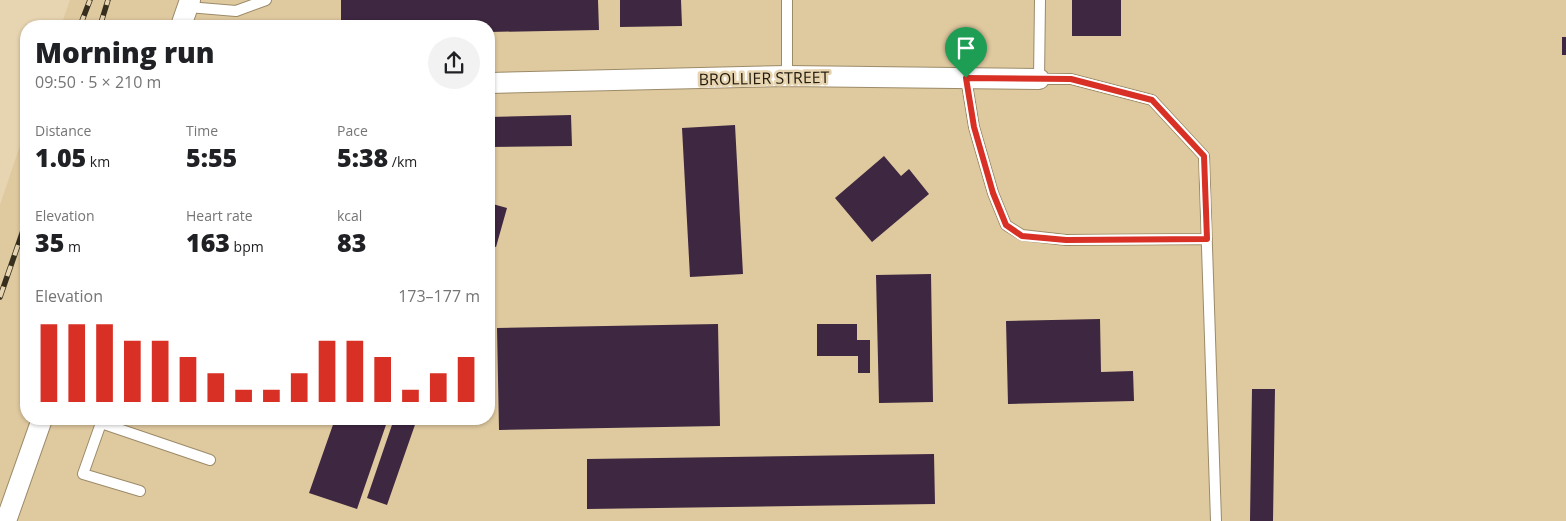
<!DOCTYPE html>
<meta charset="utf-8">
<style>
:root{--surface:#fff;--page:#f2f2f2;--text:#202124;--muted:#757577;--accent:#d93025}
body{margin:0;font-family:"Open Sans",sans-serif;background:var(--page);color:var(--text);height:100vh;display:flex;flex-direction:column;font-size:19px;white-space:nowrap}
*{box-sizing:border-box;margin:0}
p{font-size:16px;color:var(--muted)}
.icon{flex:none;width:28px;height:28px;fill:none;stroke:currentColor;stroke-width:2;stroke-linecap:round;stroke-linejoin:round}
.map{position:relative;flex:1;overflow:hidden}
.details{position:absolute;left:20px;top:20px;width:475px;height:405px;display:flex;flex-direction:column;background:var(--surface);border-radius:20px;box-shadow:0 1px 4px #0004}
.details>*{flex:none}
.pin{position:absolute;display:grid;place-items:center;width:42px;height:42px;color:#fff;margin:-51px -21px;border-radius:50% 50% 50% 0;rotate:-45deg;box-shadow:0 0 5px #0007}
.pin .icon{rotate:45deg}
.round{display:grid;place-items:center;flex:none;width:52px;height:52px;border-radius:26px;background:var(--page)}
.headline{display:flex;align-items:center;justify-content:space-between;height:85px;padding:0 15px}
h1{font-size:28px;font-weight:800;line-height:38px}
.metrics{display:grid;grid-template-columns:repeat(3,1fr);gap:8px;height:85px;padding:5px 15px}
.metrics div{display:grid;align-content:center}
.metrics b{font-size:25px;font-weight:800}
.metrics small{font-size:14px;font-weight:400}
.metrics p{font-size:14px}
.chart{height:140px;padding:10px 15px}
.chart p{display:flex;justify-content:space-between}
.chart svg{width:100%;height:90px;margin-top:5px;stroke:var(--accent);stroke-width:6}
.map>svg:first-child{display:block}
</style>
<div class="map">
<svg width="1566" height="521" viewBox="0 0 1566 521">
<rect width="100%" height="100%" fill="#e7d4b0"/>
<path fill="#dfc99f" d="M 70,0 L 1566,0 L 1566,521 L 0,521 L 0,205 L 26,128 L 26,419 L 489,419 L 489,26 L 61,26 Z"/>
<path fill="#3e2740" d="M 341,0 L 598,0 L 599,30 L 489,32 L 489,26 L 341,26 Z
M 620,0 L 681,0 L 682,26 L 620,27 Z
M 1072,0 L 1121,0 L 1121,36 L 1072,36 Z
M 1562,37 L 1566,37 L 1566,55 L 1562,55 Z
M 571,115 L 572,146 L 489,147 L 489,117 Z
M 735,125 L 743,274 L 690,277 L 682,128 Z
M 884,156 L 901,176 L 909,169 L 929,194 L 872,242 L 835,198 Z
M 489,203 L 507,208 L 496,247 L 489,245 Z
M 931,274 L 933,402 L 879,403 L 876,275 Z
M 1100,319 L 1101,372 L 1133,371 L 1134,401 L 1008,404 L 1006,321 Z
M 718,324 L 720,426 L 499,430 L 497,328 Z
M 817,324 L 857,324 L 857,340 L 870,340 L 870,373 L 858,373 L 858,356 L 817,356 Z
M 1252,389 L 1275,389 L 1273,521 L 1250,521 Z
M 335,419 L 388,419 L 357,509 L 309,493 Z
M 394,419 L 417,419 L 387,505 L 367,498 Z
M 934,454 L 935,504 L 587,509 L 587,459 Z"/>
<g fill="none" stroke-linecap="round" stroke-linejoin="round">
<g stroke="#9c8b69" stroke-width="12">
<path id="service" d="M 787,0 L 787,76
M 1040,0 L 1039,79 L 1071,79 L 1152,100 L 1204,156 L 1216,521
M 188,7 L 236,11 L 266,0
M 966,78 L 974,127 L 993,193 L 1006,225 L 1022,235 L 1066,240 L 1207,239
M 96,419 L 101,423 L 210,460
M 101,423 L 83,474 L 140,491"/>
</g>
<g stroke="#9c8b69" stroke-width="22">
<path id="minor" d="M 181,26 L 190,0
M 489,83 L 787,76 L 1039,79
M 6,521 L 42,419"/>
</g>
<use href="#service" stroke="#fff" stroke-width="10"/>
<use href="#minor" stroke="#fff" stroke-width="20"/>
<g stroke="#362f1e" stroke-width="5.5">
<path id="rail" d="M 80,26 L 90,0
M 100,26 L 108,0
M 0,297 L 26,222"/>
</g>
<use href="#rail" stroke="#e7d4b0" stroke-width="4" stroke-dasharray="11" stroke-linecap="butt"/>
</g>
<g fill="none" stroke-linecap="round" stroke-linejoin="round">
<g stroke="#fff" stroke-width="10">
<path id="route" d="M 966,78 L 1071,79 L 1152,100 L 1204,156 L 1207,239 L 1066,240 L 1022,236 L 1006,225 L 993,193 L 974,127 Z"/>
</g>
<use href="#route" stroke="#d93025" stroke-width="6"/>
</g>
<g text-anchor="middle" stroke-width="5" stroke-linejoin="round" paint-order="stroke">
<g font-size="16" fill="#221c0e" stroke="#e7d4b0">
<text transform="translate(764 78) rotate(-1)" y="6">BROLLIER STREET</text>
</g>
</g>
</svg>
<div class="pin" style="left:966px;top:78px;background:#1e9e55"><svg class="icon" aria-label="arrive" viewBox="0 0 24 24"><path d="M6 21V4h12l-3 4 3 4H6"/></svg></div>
<section class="details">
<div class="headline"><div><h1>Morning run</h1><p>09:50 · 5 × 210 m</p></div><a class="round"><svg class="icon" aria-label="share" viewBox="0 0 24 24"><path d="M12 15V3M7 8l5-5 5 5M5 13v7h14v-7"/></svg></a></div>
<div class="metrics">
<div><p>Distance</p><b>1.05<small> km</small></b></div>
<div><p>Time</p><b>5:55</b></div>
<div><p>Pace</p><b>5:38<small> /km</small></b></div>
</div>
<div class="metrics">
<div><p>Elevation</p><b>35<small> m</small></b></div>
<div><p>Heart rate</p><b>163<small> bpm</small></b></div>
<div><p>kcal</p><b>83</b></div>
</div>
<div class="chart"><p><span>Elevation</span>173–177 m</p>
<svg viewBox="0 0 160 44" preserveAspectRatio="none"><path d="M5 44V6M15 44V6M25 44V6M35 44V14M45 44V14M55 44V22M65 44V30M75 44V38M85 44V38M95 44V30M105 44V14M115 44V14M125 44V22M135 44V38M145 44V30M155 44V22"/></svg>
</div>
</section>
</div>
